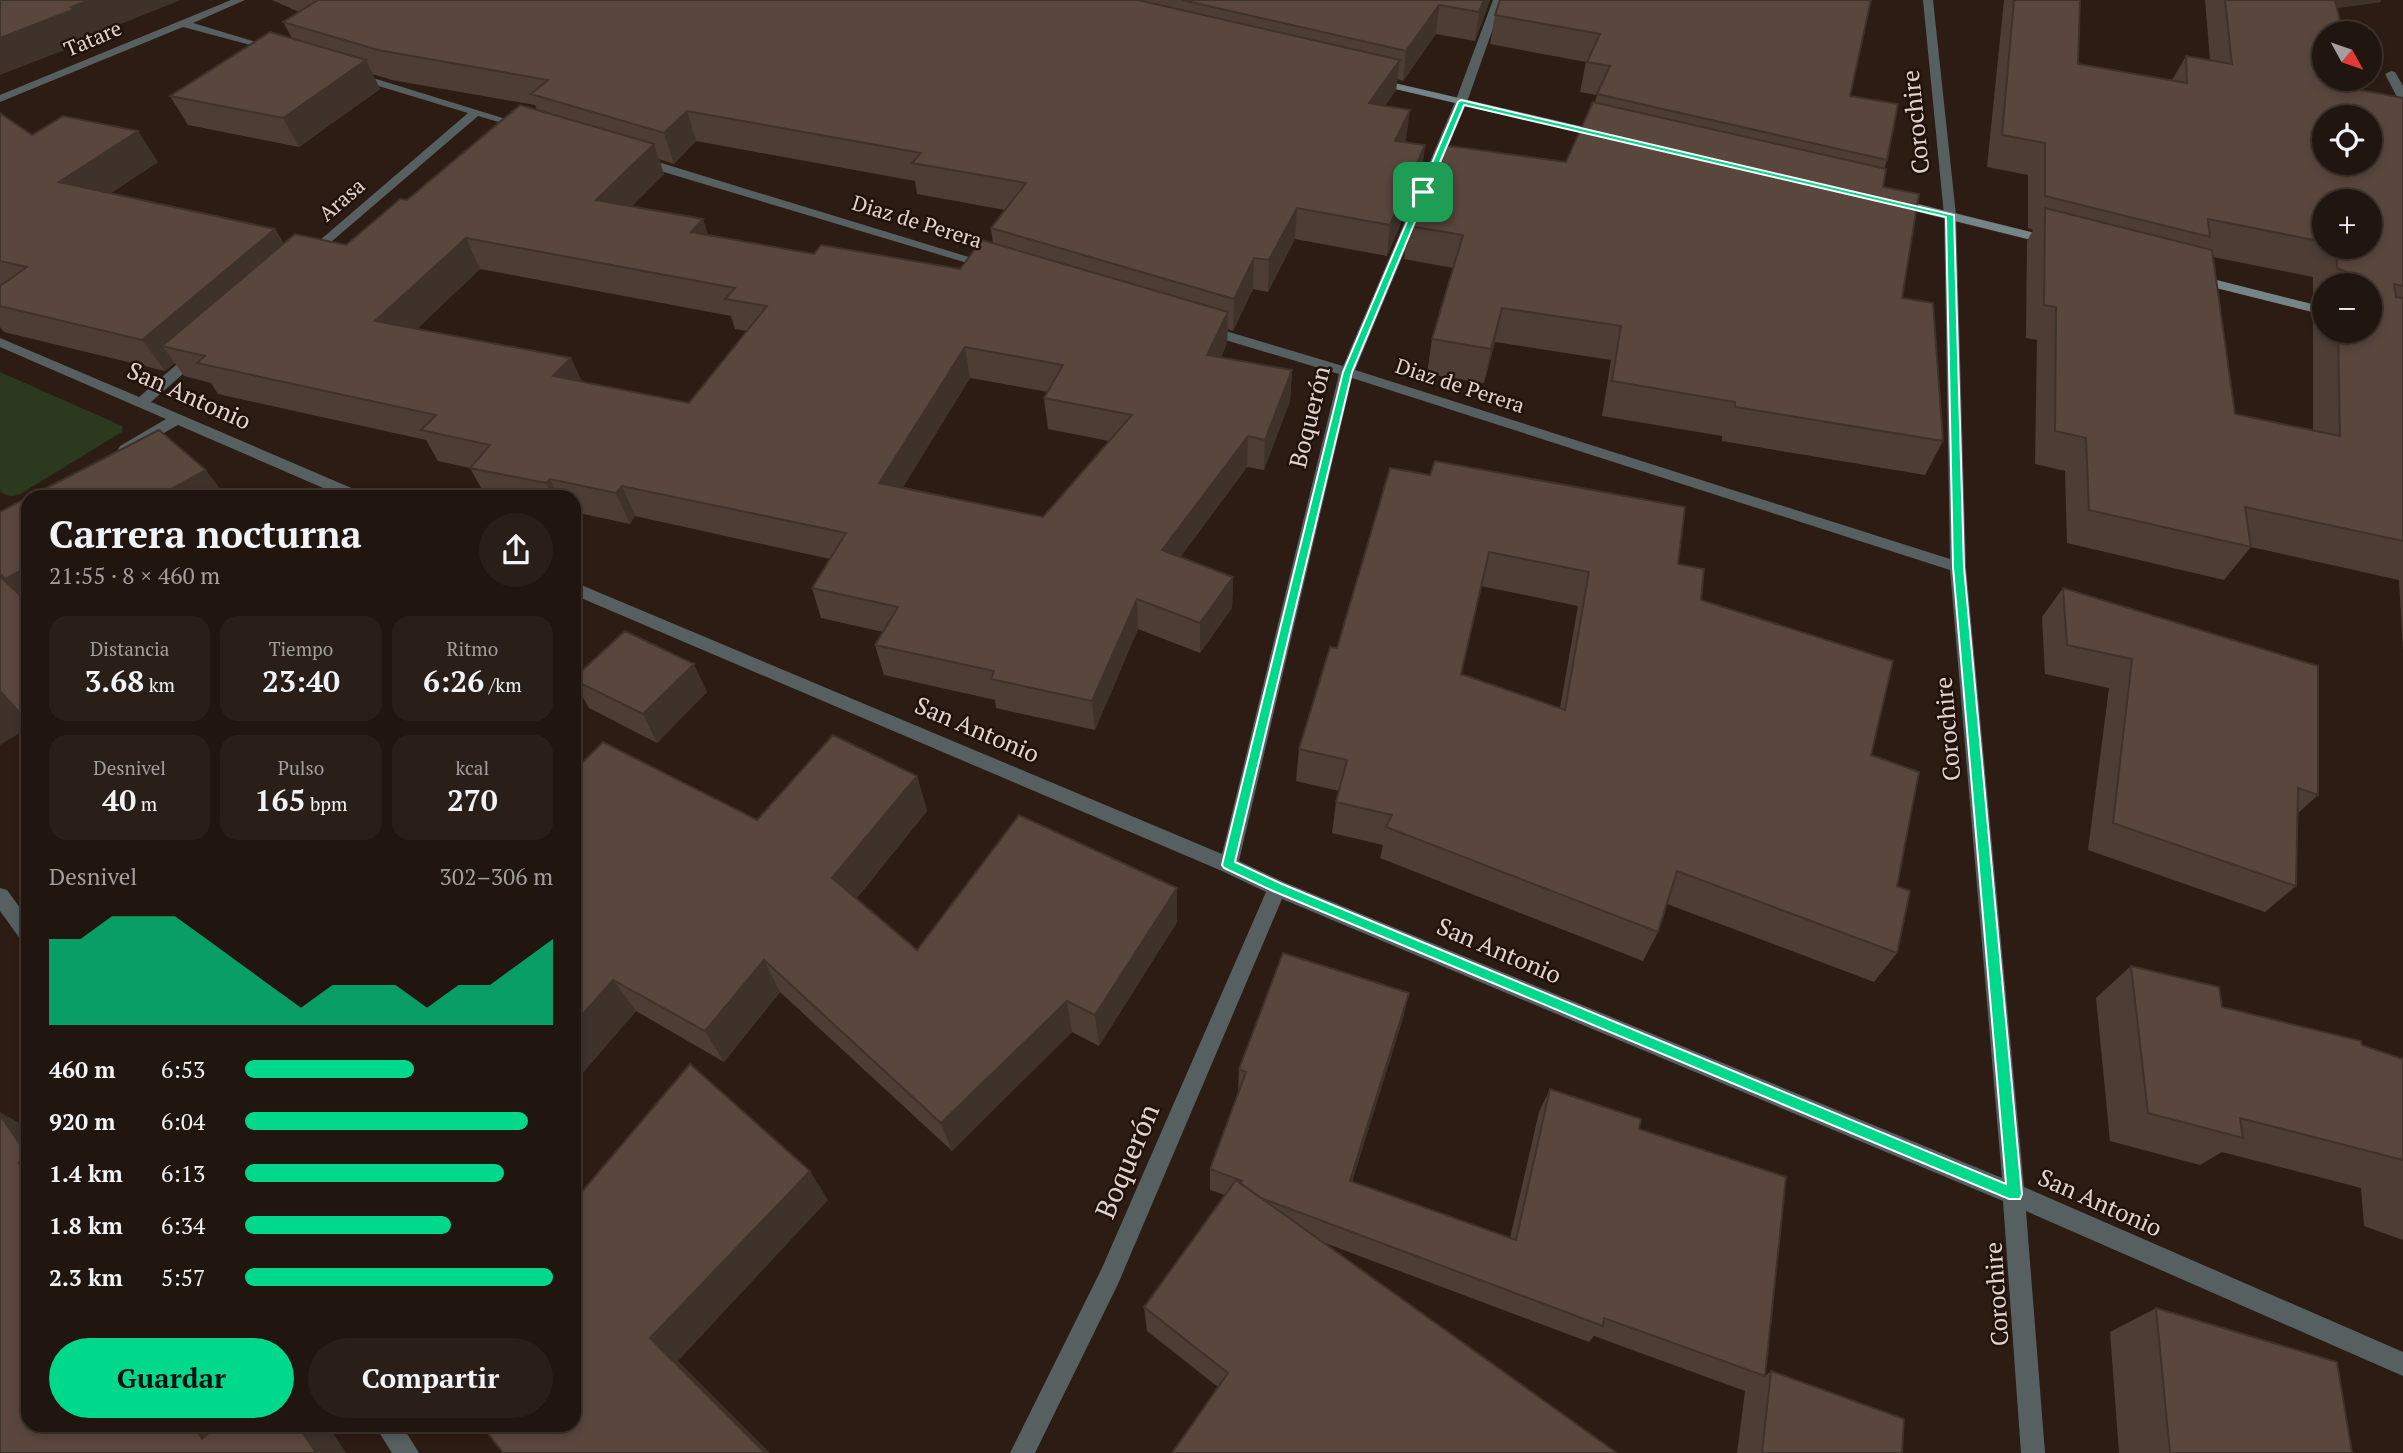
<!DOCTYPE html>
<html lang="es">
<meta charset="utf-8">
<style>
:root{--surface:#21150f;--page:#291e18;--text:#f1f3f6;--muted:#a29f9e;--line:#3e342f;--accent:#00d98c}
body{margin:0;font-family:"PT Serif",serif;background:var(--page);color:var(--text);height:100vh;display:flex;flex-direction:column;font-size:26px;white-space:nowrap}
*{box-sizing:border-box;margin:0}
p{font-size:23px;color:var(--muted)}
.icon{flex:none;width:38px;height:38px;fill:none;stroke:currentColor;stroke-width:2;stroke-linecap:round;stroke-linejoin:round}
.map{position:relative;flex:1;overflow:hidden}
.drawer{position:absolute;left:21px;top:490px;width:560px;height:942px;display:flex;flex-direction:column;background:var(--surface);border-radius:21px;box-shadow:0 4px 10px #0003,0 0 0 2px var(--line)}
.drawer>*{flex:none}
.needle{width:46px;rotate:130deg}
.buttons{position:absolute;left:2312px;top:21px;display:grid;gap:14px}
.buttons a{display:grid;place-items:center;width:70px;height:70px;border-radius:50%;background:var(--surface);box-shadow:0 4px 10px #0003,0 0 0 2px var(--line);font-size:35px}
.pin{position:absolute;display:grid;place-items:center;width:60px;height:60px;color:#fff;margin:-30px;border-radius:14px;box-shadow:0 4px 10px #0006}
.round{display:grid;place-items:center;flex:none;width:74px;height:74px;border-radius:37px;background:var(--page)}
.summary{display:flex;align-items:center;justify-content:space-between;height:119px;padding:0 28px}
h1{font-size:38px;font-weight:800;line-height:52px}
.stats{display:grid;grid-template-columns:repeat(3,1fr);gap:10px;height:119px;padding:7px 28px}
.stats div{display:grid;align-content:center;border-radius:18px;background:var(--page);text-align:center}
.stats b{font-size:30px;font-weight:800}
.stats small{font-size:19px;font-weight:400}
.stats p{font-size:19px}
.chart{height:196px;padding:14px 28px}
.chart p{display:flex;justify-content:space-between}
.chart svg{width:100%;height:126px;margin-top:7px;fill:var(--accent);opacity:.7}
.button{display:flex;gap:14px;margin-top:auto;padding:14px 28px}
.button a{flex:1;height:80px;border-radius:42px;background:var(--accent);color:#111;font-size:28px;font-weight:800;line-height:80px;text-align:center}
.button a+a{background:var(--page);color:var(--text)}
ul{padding:0 28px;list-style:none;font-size:23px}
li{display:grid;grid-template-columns:112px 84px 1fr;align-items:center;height:52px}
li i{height:18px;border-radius:9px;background:var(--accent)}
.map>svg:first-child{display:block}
</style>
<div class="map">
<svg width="2403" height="1453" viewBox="0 0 2403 1453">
<rect width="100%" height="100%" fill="#2c1c14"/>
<path fill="#2b391e" d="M 0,372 L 120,425 L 123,427 L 122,432 L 20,494 C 12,497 7,497 0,491 Z"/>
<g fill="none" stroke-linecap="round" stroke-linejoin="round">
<path fill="#566061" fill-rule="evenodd" d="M 231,0 L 245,0 L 193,23 L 276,48 L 276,52 L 183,27 L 0,102 L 0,95 Z
M 1493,0 L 1503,0 L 1467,102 L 1440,166 L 1430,169 L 1428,166 L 1455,102 Z
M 1923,0 L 1933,0 L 1956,215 L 1966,567 L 2024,1187 L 2403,1352 L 2403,1376 L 2026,1211 L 2045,1453 L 2021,1453 L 2003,1201 L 1282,899 L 1118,1284 L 1035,1453 L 1010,1453 L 1102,1268 L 1266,892 L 1222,871 L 574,595 L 574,582 L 1222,854 L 1339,374 L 1202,333 L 1200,330 L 1202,327 L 1212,327 L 1343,366 L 1412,205 L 1418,201 L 1424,205 L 1355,370 L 1950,559 L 1944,215 ZM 1352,378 L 1950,570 L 2002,1178 L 1284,882 L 1239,861 Z
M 2391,71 L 2395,72 L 2403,86 L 2403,100 L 2397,97 L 2385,74 Z
M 352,74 L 360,74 L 529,126 L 523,129 L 478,116 L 310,260 L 305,259 L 305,253 L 468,113 L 352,78 Z
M 637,158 L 645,158 L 995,265 L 989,269 L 984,268 L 637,164 Z
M 0,338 L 139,397 L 191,352 L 201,352 L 201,358 L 151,402 L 363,493 L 366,497 L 344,497 L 178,425 L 130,452 L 120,452 L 118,449 L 120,446 L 166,419 L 0,347 Z
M 0,888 L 7,890 L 28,919 L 28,943 L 21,940 L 0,911 Z
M 374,1424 L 401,1424 L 419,1453 L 392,1453 Z"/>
<path fill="#748487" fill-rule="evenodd" d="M 1373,78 L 1601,131 L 1607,134 L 1601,137 L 1369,83 L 1367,81 Z
M 1894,198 L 2055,238 L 2057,241 L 2051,245 L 1890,205 L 1890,199 Z
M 2193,274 L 2324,307 L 2324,315 L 2188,281 L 2188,275 Z"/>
</g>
<path fill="#4d3d35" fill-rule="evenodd" d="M 272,0 L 1490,0 L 1475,41 L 1436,34 L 1403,81 L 1397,79 L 1396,90 L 1385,106 L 1406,140 L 1405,143 L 1425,145 L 1421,176 L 1387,256 L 1295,239 L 1268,292 L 1253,289 L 1233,331 L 1228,329 L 1227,343 L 1221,357 L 1292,370 L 1290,401 L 1264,470 L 1247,467 L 1180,557 L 1233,577 L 1232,608 L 1200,653 L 1138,629 L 1095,730 L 996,708 L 995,700 L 884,675 L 875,645 L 883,632 L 821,618 L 812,588 L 830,559 L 635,516 L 630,524 L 574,512 L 574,497 L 486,497 L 470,468 L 438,461 L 426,440 L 218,394 L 211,383 L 184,376 L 175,363 L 165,371 L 4,332 L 0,327 L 0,113 L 32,135 L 158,162 L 111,193 L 275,229 L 284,244 L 346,245 L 407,200 L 537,110 L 535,105 L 392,80 L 372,74 L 380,89 L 299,147 L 188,125 L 170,96 L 292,38 L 283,22 L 299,12 ZM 696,141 L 915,181 L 917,194 L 1005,210 L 991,228 L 993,244 L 960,269 L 814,254 L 708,235 L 632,206 L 664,174 L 659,159 L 674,164 ZM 480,269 L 731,316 L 735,329 L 747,331 L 689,403 L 582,382 L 417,329 ZM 970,378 L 1048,392 L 1044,398 L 1048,429 L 1109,441 L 1043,517 L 903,487 Z
M 1500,0 L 1850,96 L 1887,160 L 1884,169 L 1883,187 L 1902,298 L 1943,441 L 1925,475 L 1722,441 L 1722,436 L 1602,416 L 1611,360 L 1495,342 L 1484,383 L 1427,374 L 1432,339 L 1453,268 L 1404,259 L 1409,226 L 1566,162 L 1595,102 L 1597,95 L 1580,92 L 1586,62 L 1490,44 L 1495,15 Z
M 2004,0 L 2080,0 L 2078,64 L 2172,80 L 2186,56 L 2210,60 L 2205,0 L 2381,0 L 2380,2 L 2337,8 L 2355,89 L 2403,98 L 2403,651 L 2399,580 L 2251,547 L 2224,580 L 2067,543 L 2065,471 L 2035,464 L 2037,340 L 2026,338 L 2027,241 L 2033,230 L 2028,228 L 2028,175 L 1987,167 ZM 2324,201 L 2370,247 L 2324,247 ZM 2213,257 L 2313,277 L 2313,301 L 2320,305 L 2313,315 L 2313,430 L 2235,414 ZM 2324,285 L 2370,285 L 2370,331 L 2324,331 Z
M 1390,468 L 1678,564 L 1701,600 L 1871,755 L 1897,886 L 1897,953 L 1874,982 L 1667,904 L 1658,932 L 1643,961 L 1380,858 L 1383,845 L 1332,833 L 1336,802 L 1339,791 L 1296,781 L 1299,749 L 1337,648 ZM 1481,586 L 1578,606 L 1560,708 L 1461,674 Z
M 28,497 L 28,603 L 0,575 L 0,512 Z
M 2063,588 L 2318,795 L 2297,814 L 2296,886 L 2265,912 L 2088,850 L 2109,688 L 2045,674 L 2042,617 Z
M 574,678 L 707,692 L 657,743 L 589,708 L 574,682 Z
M 574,771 L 757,820 L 917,776 L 927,811 L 857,898 L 917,950 L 1177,922 L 1099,1046 L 1072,1032 L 952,1151 L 780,992 L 724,1062 L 636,1011 L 574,1083 Z
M 2131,966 L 2222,1007 L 2362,1045 L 2403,1059 L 2403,1240 L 2364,1226 L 2361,1188 L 2222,1152 L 2200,1165 L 2110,1141 L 2096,998 Z
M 1409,993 L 1403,1018 L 1352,1182 L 1510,1238 L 1539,1112 L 1550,1089 L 1639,1129 L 1765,1376 L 1771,1371 L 1902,1453 L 1737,1453 L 1745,1391 L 1594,1336 L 1589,1342 L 1322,1242 L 1218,1387 L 1147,1331 L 1144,1307 L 1225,1195 L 1210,1190 L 1210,1169 L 1239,1093 L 1238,1092 L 1239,1069 Z
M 2156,1308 L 2352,1453 L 2119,1453 L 2110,1332 Z"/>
<path fill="#3e322b" d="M 89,0 L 181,0 L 91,36 L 93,39 L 0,75 L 0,38 Z
M 1484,0 L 1490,0 L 1475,41 L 1479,12 Z
M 2320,0 L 2381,0 L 2380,2 L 2312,12 Z
M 1439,5 L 1436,34 L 1403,81 L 1406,51 Z
M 366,60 L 380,89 L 299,147 L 283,118 Z
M 1400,60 L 1396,90 L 1366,133 L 1369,103 Z
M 1410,110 L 1406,140 L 1392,172 L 1395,141 Z
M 687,111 L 696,141 L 674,164 L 664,133 Z
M 138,131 L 158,162 L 81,213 L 59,182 Z
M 654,144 L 664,174 L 608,231 L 596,200 Z
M 1425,145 L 1421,176 L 1387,256 L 1390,225 Z
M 1297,208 L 1295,239 L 1268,292 L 1269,260 Z
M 703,219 L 713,249 L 691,232 Z
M 275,229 L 293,260 L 162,346 L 175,363 L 165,371 L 142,340 Z
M 466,238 L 480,269 L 392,352 L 375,321 Z
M 1254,258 L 1253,289 L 1233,331 L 1234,299 Z
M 1502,308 L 1495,342 L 1484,383 L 1491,349 Z
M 1228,312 L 1227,343 L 1207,386 L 1207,355 Z
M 965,347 L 970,378 L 887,513 L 879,483 Z
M 571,358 L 585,388 L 553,376 Z
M 1292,370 L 1290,401 L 1264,470 L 1265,440 Z
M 1248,436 L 1247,467 L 1163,581 L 1162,550 Z
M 206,470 L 226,497 L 157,497 Z
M 550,479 L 559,497 L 553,497 L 546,483 Z
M 622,486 L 635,516 L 630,524 L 616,493 Z
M 28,566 L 28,603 L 5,579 Z
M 1233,577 L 1232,608 L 1200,653 L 1200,623 Z
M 1137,599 L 1138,629 L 1095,730 L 1092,701 Z
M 694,664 L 707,692 L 657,743 L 643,714 Z
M 0,691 L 28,717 L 28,728 L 0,745 Z
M 917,776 L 927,811 L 846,911 L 832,878 Z
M 1177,888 L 1177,922 L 1099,1046 L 1095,1015 Z
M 764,960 L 780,992 L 724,1062 L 705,1031 Z
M 613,980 L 636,1011 L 574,1083 L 574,1024 Z
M 1409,993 L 1403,1018 L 1346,1201 L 1350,1181 Z
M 1067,1001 L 1072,1032 L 952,1151 L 941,1123 Z
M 0,1112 L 28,1128 L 28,1156 L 0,1115 Z
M 28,1157 L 28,1177 L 19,1163 Z
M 810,1171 L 828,1200 L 678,1361 L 770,1453 L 765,1453 L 650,1338 Z
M 192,1424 L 227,1424 L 202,1439 Z
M 297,1424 L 327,1424 L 346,1453 L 313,1453 Z"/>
<path fill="#59473e" stroke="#3e322b" stroke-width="2" fill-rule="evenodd" d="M 0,0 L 89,0 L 71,7 L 75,9 L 0,38 Z
M 318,0 L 1138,0 L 1400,60 L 1369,103 L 1410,110 L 1395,141 L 1425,145 L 1390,225 L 1297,208 L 1269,260 L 1254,258 L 1234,299 L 991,228 L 1026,183 L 912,163 L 921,153 L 687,111 L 664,133 L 531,94 L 548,80 L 378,50 L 283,22 Z
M 1182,0 L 1484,0 L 1479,12 L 1439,5 L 1406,51 Z
M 1500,0 L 1871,0 L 1850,96 L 1898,104 L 1887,160 L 1597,94 L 1610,66 L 1587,62 L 1600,34 L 1495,15 Z
M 2014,0 L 2080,0 L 2078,64 L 2187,83 L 2186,56 L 2232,64 L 2225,0 L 2335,0 L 2343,33 L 2324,33 L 2324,79 L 2353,79 L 2355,89 L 2403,98 L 2403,286 L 2394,284 L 2396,297 L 2403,298 L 2403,541 L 2245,507 L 2251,547 L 2089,510 L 2086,438 L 2055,431 L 2056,307 L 2044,305 L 2045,208 L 2212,250 L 2235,414 L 2340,436 L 2338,331 L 2370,331 L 2370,285 L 2337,285 L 2337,282 L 2351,284 L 2351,274 L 2337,268 L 2337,247 L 2370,247 L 2370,201 L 2324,201 L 2324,242 L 2208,219 L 2210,237 L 2045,196 L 2045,143 L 2002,135 ZM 2324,117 L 2370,117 L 2370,163 L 2324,163 Z
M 270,32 L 366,60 L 283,118 L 170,96 Z
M 1593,102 L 1886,169 L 1883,187 L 1919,194 L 1902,298 L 1933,303 L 1943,441 L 1735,407 L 1735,402 L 1612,381 L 1621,326 L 1502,308 L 1491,349 L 1432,339 L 1463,235 L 1409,226 L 1443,145 L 1566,162 Z
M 520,105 L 654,144 L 596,200 L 703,219 L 691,232 L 814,254 L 821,245 L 960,269 L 982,240 L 1228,312 L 1207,355 L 1292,370 L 1265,440 L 1248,436 L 1162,550 L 1233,577 L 1200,623 L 1137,599 L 1092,701 L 991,679 L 994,671 L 875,645 L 898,607 L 812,588 L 846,533 L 622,486 L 616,493 L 550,479 L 546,483 L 470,468 L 490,445 L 421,430 L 436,415 L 197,363 L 205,356 L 162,346 L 295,234 L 346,245 L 400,199 L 407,200 ZM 466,238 L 735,288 L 725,299 L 767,306 L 689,403 L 553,376 L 571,358 L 375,321 ZM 965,347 L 1063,365 L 1044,398 L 1132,415 L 1043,517 L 879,483 Z
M 0,113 L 32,135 L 63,116 L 138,131 L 59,182 L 275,229 L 142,340 L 0,306 L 0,286 L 27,267 L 0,261 Z
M 159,430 L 206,470 L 157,497 L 29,497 Z
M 1435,461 L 1685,507 L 1678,564 L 1704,569 L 1701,600 L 1893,661 L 1871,755 L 1919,772 L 1897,886 L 1910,891 L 1897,953 L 1677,871 L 1658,932 L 1386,827 L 1392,815 L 1336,802 L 1347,760 L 1299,749 L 1330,647 L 1337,648 L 1390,468 L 1430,475 ZM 1489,552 L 1589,572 L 1565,710 L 1461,674 Z
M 28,497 L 28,566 L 5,579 L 0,574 L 0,512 Z
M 0,576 L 28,603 L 28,722 L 0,691 Z
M 2063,588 L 2318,666 L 2318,795 L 2298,788 L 2296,886 L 2113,823 L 2132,659 L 2067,645 Z
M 625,631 L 694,664 L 643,714 L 574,680 L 574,678 Z
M 833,735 L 917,776 L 832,878 L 917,950 L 1019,815 L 1177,888 L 1095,1015 L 1067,1001 L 941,1123 L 764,960 L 705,1031 L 613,980 L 574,1024 L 574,771 L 603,742 L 757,820 Z
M 1283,953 L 1409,993 L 1350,1181 L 1516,1240 L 1550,1089 L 1641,1119 L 1639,1129 L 1786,1177 L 1765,1376 L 1604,1318 L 1603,1326 L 1261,1198 L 1240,1183 L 1242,1181 L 1210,1169 L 1246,1072 L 1239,1069 Z
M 2131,966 L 2219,987 L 2222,1007 L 2361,1041 L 2362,1045 L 2403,1059 L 2403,1160 L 2240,1118 L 2243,1138 L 2148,1113 Z
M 690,1064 L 810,1171 L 650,1338 L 765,1453 L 503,1453 L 481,1424 L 574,1424 L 574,1201 Z
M 0,1115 L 28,1156 L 28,1157 L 19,1163 L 28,1177 L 28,1424 L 192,1424 L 202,1439 L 219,1424 L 297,1424 L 315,1451 L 313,1453 L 0,1453 Z
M 1236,1180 L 1617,1453 L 1172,1453 L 1228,1373 L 1144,1307 Z
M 2156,1308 L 2337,1362 L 2352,1453 L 2170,1453 Z
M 1771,1371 L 1904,1419 L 1902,1453 L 1762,1453 Z"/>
<path fill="#00d98c" stroke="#fff" stroke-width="2" fill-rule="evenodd" d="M 1461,100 L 1954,215 L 1964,567 L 2022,1194 L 2020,1199 L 2009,1199 L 1273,891 L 1224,868 L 1222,865 L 1343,372 L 1458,102 ZM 1464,105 L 1946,217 L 1953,567 L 2006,1184 L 1282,884 L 1235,862 L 1352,372 Z"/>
<g text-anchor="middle" stroke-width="5" stroke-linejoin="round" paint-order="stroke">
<g font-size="21" fill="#e1d5d0" stroke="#22120b">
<text transform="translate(93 39) rotate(-23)" y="7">Tatare</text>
<text transform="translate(342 200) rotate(-41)" y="7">Arasa</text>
<text transform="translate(917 222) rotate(17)" y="7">Diaz de Perera</text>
<text transform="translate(1460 386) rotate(18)" y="7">Diaz de Perera</text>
</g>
<g font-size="24" fill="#e1d5d0" stroke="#22120b">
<text transform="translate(1916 122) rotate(-96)" y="8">Corochire</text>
<text transform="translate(189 396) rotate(24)" y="8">San Antonio</text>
<text transform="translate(1310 417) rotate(-76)" y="8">Boquerón</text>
<text transform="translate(1948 729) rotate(-95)" y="8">Corochire</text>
<text transform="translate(977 730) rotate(23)" y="8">San Antonio</text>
<text transform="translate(1499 951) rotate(23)" y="8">San Antonio</text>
<text transform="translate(2100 1203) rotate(24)" y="8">San Antonio</text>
<text transform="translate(1997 1294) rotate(-94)" y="8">Corochire</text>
</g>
<g font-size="28" fill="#e1d5d0" stroke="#22120b">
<text transform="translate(1127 1161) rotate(-67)" y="10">Boquerón</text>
</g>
</g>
</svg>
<div class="buttons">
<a><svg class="needle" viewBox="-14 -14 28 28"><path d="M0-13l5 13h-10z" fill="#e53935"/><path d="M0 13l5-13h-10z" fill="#a29f9e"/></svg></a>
<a><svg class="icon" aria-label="locate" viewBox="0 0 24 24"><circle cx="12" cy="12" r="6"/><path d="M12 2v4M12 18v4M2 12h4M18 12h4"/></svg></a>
<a>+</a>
<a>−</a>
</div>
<div class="pin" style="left:1423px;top:192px;background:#1e9e55"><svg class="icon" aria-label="arrive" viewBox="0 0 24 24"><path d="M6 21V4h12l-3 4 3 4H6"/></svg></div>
<section class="drawer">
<div class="summary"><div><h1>Carrera nocturna</h1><p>21:55 · 8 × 460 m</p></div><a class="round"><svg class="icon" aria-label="share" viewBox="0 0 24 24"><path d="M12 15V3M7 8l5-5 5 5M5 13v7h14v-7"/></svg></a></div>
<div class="stats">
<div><p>Distancia</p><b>3.68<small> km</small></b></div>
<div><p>Tiempo</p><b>23:40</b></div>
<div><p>Ritmo</p><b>6:26<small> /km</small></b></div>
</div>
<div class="stats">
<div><p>Desnivel</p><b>40<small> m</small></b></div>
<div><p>Pulso</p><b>165<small> bpm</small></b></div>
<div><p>kcal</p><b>270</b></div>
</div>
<div class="chart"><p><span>Desnivel</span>302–306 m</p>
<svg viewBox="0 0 160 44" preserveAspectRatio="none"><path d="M0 44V14L10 14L20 6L30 6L40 6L50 14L60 22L70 30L80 38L90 30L100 30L110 30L120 38L130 30L140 30L150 22L160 14V44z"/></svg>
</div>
<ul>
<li><b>460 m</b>6:53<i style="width:55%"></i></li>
<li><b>920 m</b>6:04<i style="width:92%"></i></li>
<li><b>1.4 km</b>6:13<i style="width:84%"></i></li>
<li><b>1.8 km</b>6:34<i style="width:67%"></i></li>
<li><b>2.3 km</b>5:57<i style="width:100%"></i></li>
</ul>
<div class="button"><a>Guardar</a><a>Compartir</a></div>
</section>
</div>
